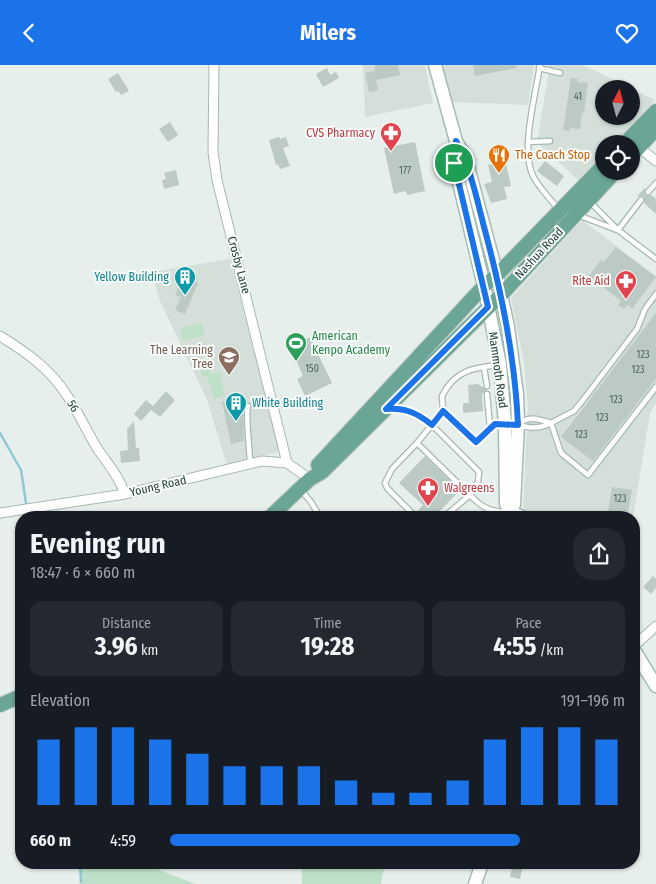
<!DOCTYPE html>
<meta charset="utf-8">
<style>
:root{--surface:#171b24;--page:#242831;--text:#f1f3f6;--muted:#9ea1a6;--accent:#1a73e8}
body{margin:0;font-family:"Fira Sans Condensed",sans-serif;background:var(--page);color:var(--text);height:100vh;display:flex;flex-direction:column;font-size:19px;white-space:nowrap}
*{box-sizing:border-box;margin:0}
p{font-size:16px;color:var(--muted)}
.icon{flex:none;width:28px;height:28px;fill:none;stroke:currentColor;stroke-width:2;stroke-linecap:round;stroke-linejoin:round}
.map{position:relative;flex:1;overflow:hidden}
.details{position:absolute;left:15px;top:446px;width:625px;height:358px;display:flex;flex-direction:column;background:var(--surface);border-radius:20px;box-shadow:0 1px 4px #0004}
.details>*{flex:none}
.needle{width:32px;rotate:6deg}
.controls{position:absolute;left:595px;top:15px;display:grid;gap:10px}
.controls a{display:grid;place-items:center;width:45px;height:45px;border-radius:50%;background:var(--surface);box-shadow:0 1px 4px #0004;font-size:25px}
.pin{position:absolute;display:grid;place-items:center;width:42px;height:42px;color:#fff;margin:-21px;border:2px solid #fff;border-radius:50%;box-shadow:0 1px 5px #0007}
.round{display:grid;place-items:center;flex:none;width:52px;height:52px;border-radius:20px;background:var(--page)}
.headline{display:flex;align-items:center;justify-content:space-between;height:85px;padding:0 15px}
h1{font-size:28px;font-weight:700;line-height:38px}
.metrics{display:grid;grid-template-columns:repeat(3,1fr);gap:8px;height:85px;padding:5px 15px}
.metrics div{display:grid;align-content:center;border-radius:12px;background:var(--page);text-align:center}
.metrics b{font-size:25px;font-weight:700}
.metrics small{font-size:14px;font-weight:400}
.metrics p{font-size:14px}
.chart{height:140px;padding:10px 15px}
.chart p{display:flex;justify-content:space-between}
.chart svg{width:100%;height:90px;margin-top:5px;stroke:var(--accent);stroke-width:6}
ul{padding:0 15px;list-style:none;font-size:16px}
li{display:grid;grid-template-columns:80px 60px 1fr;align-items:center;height:38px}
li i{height:12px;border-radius:6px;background:var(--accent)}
header{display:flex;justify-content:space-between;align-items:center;height:65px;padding:0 15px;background:var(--accent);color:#fff;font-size:22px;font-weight:700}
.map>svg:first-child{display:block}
</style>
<header><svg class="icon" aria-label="back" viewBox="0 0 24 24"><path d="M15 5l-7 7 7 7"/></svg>Milers<svg class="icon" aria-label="heart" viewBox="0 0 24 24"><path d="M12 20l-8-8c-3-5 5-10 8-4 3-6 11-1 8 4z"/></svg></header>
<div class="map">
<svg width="656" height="819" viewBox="0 0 656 819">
<rect width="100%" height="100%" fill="#e6efeb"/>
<path fill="#d4dfda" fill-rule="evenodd" d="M 363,0 L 425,0 L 433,38 L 365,52 Z
M 441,0 L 534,0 L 528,40 L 450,37 Z
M 550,0 L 583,0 L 655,35 L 614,79 L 604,79 L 604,90 L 579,116 L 537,77 ZM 604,24 L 631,24 L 631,51 L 604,51 Z
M 582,155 L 656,211 L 656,339 L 650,348 L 633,452 L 536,452 L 523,442 L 528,342 L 524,298 L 511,233 Z
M 230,194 L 279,383 L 278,387 L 227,400 L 207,335 L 160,236 L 152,207 Z"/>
<path fill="#bfe0c8" d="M 202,258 L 205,270 L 183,276 L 180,263 Z
M 208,294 L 210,309 L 220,307 L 225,331 L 214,334 L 207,311 L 202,311 L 198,296 Z
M 302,798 L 385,798 L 381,819 L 302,819 Z
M 116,799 L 152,802 L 195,819 L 81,819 L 81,804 Z"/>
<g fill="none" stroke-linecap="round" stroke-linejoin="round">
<path stroke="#8ec9d4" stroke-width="2.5" d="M 0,368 L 21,405 L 26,438
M 28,451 L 28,452
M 80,798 L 81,817"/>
</g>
<path fill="#bbcac4" d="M 377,0 L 398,0 L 400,10 L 376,15 L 378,25 L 369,27 L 365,8 L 375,6 L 374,2 Z
M 473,0 L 516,0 L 517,3 L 475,11 Z
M 327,3 L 330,10 L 336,7 L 339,13 L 323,22 L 316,9 Z
M 118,8 L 129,26 L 121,30 L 118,26 L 116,27 L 108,14 Z
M 571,13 L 578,14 L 577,17 L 588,18 L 584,48 L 582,48 L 580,64 L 570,63 L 570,66 L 563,65 Z
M 170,57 L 178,70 L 168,77 L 159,64 Z
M 279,72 L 280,74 L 286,72 L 289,81 L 283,83 L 290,101 L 280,104 L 278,99 L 276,100 L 269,75 Z
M 415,77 L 425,126 L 407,130 L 406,126 L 394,129 L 384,83 Z
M 545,96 L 564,111 L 557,121 L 537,106 Z
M 501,97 L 502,100 L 506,99 L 511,121 L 504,122 L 507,134 L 491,138 L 484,119 L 492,117 L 488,100 Z
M 176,105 L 179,120 L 164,124 L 162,115 L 166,114 L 164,108 Z
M 645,123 L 645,130 L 651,130 L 656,134 L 656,149 L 644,138 L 644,132 L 637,131 Z
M 616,182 L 656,212 L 632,244 L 627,240 L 624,244 L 618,240 L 621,236 L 589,211 L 601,195 L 604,197 Z
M 188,214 L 198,218 L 185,249 L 175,245 L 181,232 L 175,230 L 178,223 L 183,225 Z
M 656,248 L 656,314 L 593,396 L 561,372 Z
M 310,272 L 332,318 L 305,331 L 297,314 L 303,311 L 290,282 Z
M 478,319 L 487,325 L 482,329 L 483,346 L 463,348 L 463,338 L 469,338 L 468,320 Z
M 166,326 L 175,335 L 160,352 L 151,345 L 141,356 L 134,349 L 146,335 L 153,341 Z
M 239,333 L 243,348 L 244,376 L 231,379 L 222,337 Z
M 134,356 L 136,383 L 139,383 L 140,396 L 121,398 L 120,386 L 128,385 L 127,364 Z
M 425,391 L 460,425 L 437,449 L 431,449 L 428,452 L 418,445 L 423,440 L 399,418 Z
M 612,422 L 632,425 L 627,452 L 607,452 Z
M 653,511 L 656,514 L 656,523 L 651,529 L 643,522 Z
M 513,798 L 523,799 L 520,814 L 510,812 Z"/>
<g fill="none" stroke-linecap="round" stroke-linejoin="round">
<g stroke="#a8b8b2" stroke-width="7">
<path id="lane" d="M 540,0 C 536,29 520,84 533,111 C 539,123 550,133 558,144
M 539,3 L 560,8
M 528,77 L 550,76
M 648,127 L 656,118
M 591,138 L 618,165 L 656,194
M 578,150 L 617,165
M 618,165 L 641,135
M 656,229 L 645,244 L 637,264 L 583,335 L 574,346 L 551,358 L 561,388 L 588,410 L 656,322
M 498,300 C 473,303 455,305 442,331 L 443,346 L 476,377 C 482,372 487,364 494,361 C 512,351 527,371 551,358
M 484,302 L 487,321
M 487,329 L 490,363
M 248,341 C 245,348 250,387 250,398
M 392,344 L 406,344 L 420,351 L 432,360 L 479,407 L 478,417 L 470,430 C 482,443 491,447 509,447
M 521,358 C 529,350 541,355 551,358
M 417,378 L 443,346
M 301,425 L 311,437 L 320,452
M 416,452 L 387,423 L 385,418 L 392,404 L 417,378 L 470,430 L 444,452"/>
</g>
<g stroke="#a8b8b2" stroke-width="11">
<path id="street" d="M 214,0 L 213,87 L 217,115 L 287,398
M 635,79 L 656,96
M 0,271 C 26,287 49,303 66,329 C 78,346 86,365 97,383 C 107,398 119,411 125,429
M 0,448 L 125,429 L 262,396 L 287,398 L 310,414
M 634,581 L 656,561"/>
</g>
<g stroke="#a4bbb3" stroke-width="15">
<path id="secondary" d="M 435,0 L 456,76 L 466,94 L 497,210 L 508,262 L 517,329 L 518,360 L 514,439 L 509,452
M 456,76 L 454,97 L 484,221 L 500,300 L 505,359 L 506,439 L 510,447
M 510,447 L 523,452
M 634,585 L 656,621
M 475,819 L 482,798"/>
</g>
<g stroke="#c2cac8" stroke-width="16">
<path id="primary" d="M 624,79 L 656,46
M 631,91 L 656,64
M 318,400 L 484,221 L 497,210 L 604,100
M 270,452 L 310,414 L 322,407 L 502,229 L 616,106
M 0,640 L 21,631"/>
</g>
<use href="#lane" stroke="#fff" stroke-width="4.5"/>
<use href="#street" stroke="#fff" stroke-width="9"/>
<use href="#secondary" stroke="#fff" stroke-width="12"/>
<use href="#primary" stroke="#6aa596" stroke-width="14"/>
</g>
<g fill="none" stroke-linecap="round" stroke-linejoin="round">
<g stroke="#fff" stroke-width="10">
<path id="route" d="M 456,76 C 470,102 476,130 483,158 C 501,225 515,291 518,360 L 495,359 L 476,377 L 443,346 L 432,360 C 416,347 405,343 386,344 L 488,242 L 454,98 Z"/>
</g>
<use href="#route" stroke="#1a73e8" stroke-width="6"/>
</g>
<defs>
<g id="pharmacy-pin" transform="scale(1.125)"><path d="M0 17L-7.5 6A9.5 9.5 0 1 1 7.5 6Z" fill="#e0444e" stroke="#f7fbf9"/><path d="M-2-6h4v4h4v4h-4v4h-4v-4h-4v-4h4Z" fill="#fff"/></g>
<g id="restaurant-pin" transform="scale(1.125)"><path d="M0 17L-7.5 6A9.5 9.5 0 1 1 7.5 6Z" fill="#e8710a" stroke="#f7fbf9"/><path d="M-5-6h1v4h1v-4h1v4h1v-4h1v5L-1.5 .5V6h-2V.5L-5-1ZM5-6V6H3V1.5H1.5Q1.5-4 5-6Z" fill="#fff"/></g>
<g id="building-pin" transform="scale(1.125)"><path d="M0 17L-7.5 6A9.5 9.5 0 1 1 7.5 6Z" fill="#0f9aa8" stroke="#f7fbf9"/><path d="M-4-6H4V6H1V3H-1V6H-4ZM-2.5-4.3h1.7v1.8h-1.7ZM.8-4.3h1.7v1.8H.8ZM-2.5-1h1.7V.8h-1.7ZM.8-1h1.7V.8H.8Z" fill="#fff"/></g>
<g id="stadium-pin" transform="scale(1.125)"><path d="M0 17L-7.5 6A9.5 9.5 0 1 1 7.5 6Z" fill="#2e9e5b" stroke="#f7fbf9"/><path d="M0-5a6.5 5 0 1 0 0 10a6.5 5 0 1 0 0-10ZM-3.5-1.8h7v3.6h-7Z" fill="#fff"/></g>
<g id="school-pin" transform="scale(1.125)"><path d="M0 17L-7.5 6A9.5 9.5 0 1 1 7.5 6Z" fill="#8d6e63" stroke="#f7fbf9"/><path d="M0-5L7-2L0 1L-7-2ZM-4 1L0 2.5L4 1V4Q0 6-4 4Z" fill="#fff"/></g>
</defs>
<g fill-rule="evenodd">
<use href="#pharmacy-pin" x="391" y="68"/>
<use href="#restaurant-pin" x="499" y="90"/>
<use href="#building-pin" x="185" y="212"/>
<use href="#pharmacy-pin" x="626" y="216"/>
<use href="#stadium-pin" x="296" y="278"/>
<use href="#school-pin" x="229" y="292"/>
<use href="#building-pin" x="236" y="338"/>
<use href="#pharmacy-pin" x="428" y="423"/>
</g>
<g text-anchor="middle" stroke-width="4" stroke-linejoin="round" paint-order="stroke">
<g font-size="10" fill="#4a645c">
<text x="578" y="35">41</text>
<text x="405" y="109">177</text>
<text x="643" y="293">123</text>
<text x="312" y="307">150</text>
<text x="638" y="308">123</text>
<text x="616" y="338">123</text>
<text x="602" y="356">123</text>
<text x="581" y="373">123</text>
<text x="620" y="437">123</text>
</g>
<g font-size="12" fill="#be3a42" stroke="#f7fbf9" text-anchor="end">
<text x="375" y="72">CVS Pharmacy</text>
<text x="610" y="220">Rite Aid</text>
<text x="444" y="427" text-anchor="start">Walgreens</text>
</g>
<g font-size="12" fill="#c56008" stroke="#f7fbf9" text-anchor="start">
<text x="515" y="94">The Coach Stop</text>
</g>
<g font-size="12" fill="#24423a" stroke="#f7fbf9">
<text transform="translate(539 188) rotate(-47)" y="4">Nashua Road</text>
<text transform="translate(239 200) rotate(75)" y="4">Crosby Lane</text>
<text transform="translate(498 305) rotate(82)" y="4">Mammoth Road</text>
<text transform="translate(73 341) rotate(60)" y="4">56</text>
<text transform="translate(158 421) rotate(-13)" y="4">Young Road</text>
</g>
<g font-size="12" fill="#0d838f" stroke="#f7fbf9" text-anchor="end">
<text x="169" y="216">Yellow Building</text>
<text x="252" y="342" text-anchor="start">White Building</text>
</g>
<g font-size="12" fill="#27864d" stroke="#f7fbf9" text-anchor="start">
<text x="312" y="275">American<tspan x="312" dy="14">Kenpo Academy</tspan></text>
</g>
<g font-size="12" fill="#785e54" stroke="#f7fbf9" text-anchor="end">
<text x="213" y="289">The Learning<tspan x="213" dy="14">Tree</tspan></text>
</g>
</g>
</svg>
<div class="controls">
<a><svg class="needle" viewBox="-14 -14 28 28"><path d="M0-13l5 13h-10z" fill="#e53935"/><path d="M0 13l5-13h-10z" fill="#9ea1a6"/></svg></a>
<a><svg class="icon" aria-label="locate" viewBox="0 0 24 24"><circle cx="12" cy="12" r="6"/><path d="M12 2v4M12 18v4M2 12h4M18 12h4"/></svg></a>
</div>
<div class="pin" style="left:454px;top:98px;background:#1e9e55"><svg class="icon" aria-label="arrive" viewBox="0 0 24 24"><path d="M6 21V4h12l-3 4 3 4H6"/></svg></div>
<section class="details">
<div class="headline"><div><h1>Evening run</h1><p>18:47 · 6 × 660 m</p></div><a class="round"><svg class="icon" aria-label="share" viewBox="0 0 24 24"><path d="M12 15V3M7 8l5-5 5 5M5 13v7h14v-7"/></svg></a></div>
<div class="metrics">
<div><p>Distance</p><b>3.96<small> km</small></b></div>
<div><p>Time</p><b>19:28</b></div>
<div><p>Pace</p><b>4:55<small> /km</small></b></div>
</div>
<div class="chart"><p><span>Elevation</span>191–196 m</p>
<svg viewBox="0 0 160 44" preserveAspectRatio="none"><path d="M5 44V12M15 44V6M25 44V6M35 44V12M45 44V19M55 44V25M65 44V25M75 44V25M85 44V32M95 44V38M105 44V38M115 44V32M125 44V12M135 44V6M145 44V6M155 44V12"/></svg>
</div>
<ul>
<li><b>660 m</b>4:59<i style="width:77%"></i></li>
</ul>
</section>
</div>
